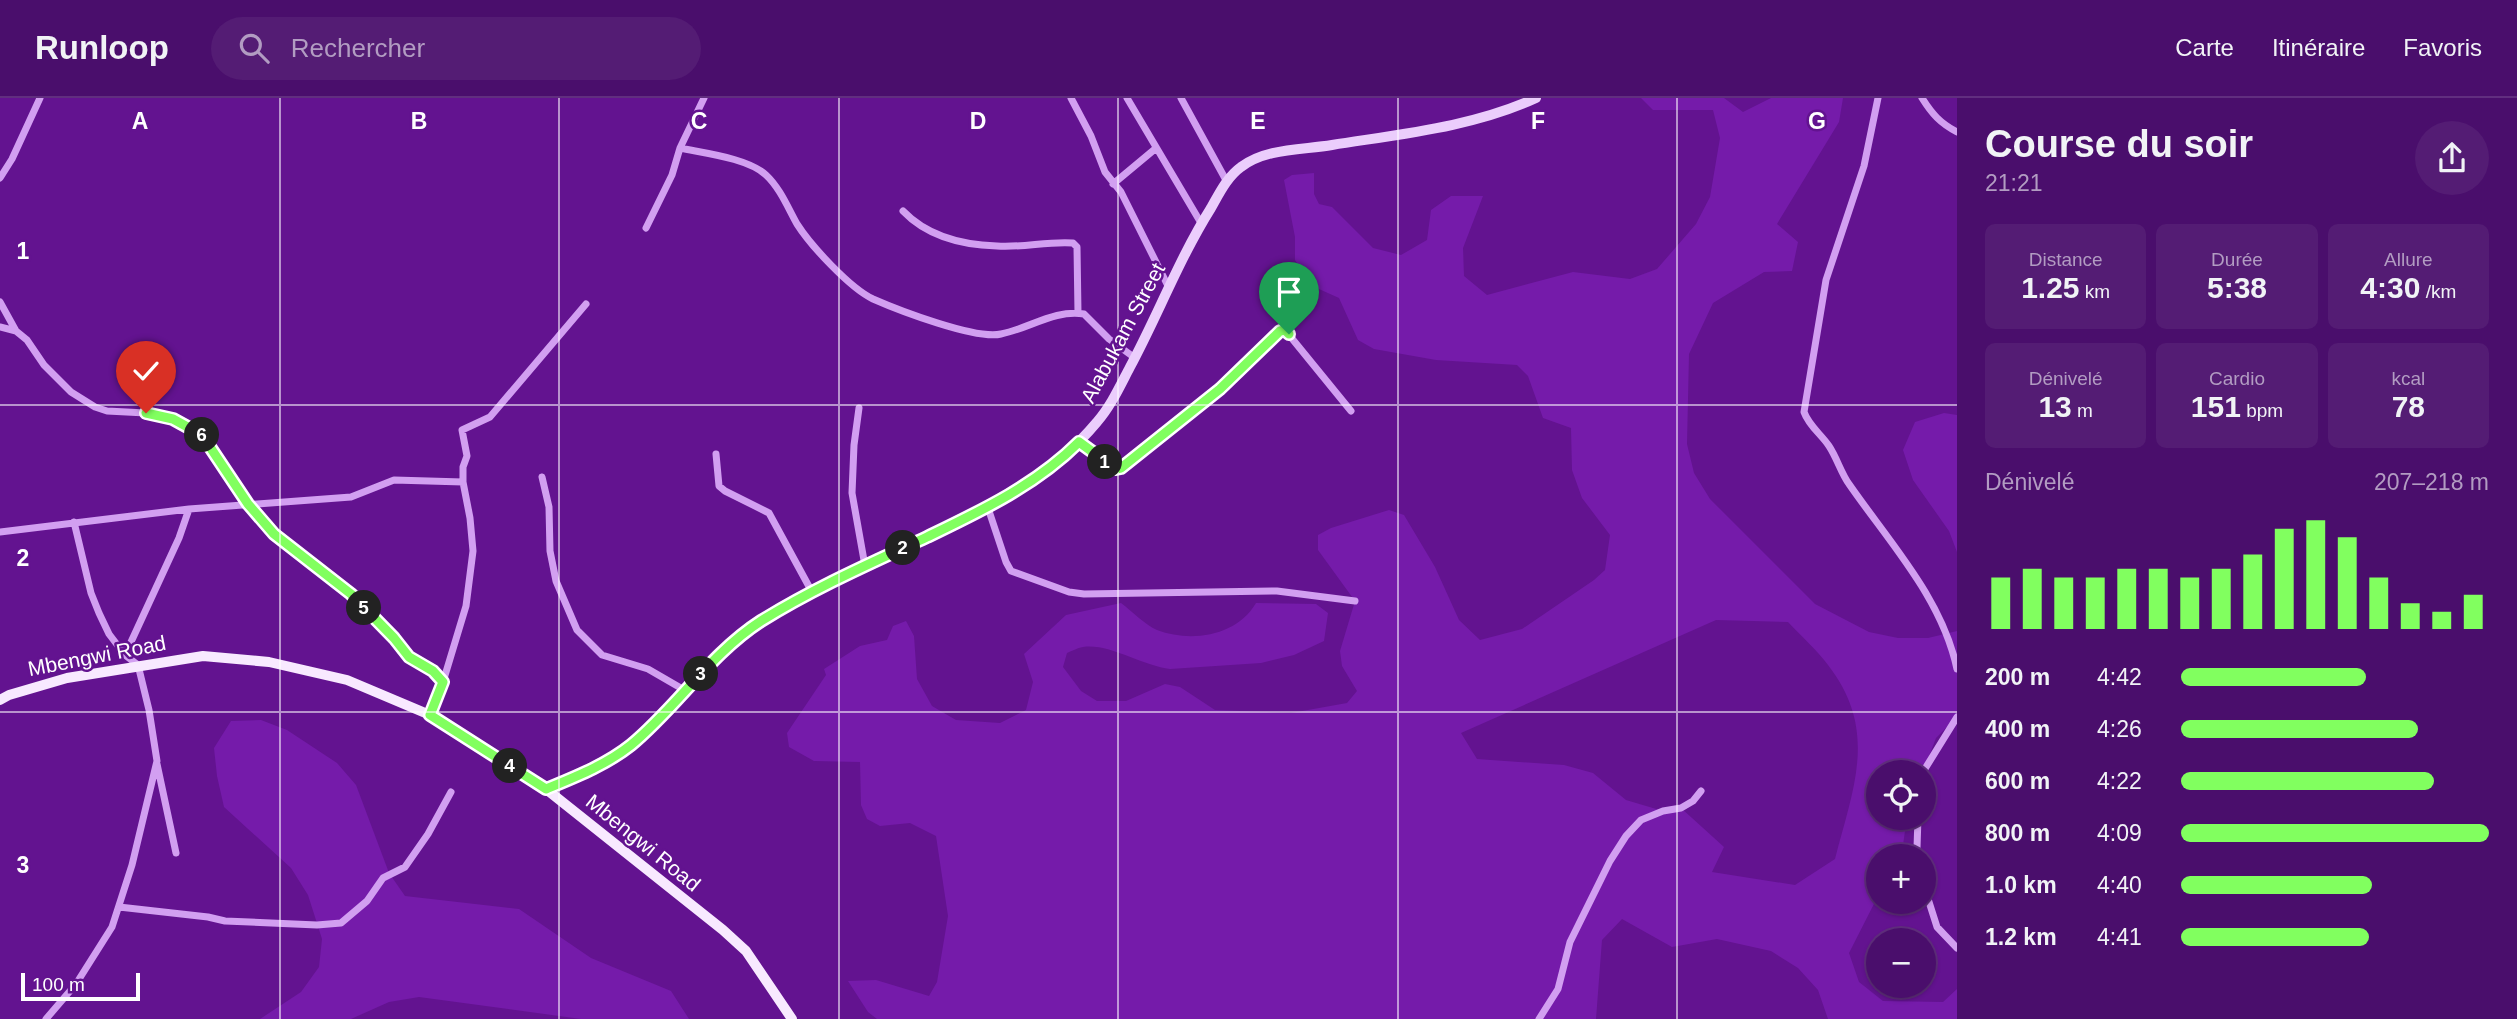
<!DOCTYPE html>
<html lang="fr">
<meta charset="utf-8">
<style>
:root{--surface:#4a0e6c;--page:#541c74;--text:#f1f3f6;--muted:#b29cc2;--line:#612e7f;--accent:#81ff5f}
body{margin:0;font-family:Arial,sans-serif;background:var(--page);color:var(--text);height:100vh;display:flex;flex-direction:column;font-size:26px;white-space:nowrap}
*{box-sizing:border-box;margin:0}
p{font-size:23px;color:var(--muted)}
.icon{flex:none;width:38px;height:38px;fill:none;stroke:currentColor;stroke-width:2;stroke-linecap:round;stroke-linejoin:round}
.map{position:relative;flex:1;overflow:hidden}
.panel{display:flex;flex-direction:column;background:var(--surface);width:560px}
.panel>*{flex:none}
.tools{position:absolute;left:1866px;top:662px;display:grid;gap:14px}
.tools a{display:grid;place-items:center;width:70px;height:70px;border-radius:50%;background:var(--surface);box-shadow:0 2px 5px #0004,0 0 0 2px var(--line);font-size:35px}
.scale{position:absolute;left:21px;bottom:18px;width:119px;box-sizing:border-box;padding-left:7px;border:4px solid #fff;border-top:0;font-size:19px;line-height:24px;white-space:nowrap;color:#fff;-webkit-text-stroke:5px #631390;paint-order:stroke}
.pin{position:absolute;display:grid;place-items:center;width:60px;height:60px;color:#fff;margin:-72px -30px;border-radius:50% 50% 50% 0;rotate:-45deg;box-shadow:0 0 7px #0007}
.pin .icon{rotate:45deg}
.km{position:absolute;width:35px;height:35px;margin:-18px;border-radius:50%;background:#222;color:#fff;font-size:19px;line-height:35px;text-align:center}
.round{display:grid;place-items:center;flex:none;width:74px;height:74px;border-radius:37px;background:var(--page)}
.headline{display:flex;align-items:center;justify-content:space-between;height:119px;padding:0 28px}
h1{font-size:38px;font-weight:700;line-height:52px}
.metrics{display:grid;grid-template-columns:repeat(3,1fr);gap:10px;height:119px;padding:7px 28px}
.metrics div{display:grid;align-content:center;border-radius:10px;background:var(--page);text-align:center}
.metrics b{font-size:30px;font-weight:700}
.metrics small{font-size:19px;font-weight:400}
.metrics p{font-size:19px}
.chart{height:196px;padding:14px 28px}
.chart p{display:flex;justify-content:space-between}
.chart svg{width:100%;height:126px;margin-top:7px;stroke:var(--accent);stroke-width:6}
ul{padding:0 28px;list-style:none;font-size:23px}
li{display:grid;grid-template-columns:112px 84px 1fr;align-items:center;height:52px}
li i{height:18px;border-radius:9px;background:var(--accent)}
header{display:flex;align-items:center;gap:42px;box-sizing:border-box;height:98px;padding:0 35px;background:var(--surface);border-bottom:2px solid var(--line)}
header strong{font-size:33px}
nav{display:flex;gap:38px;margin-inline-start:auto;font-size:24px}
.search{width:490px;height:63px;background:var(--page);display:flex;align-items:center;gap:18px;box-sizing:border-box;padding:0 24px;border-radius:38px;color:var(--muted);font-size:26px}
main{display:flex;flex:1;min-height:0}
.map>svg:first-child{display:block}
</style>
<header>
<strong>Runloop</strong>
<div class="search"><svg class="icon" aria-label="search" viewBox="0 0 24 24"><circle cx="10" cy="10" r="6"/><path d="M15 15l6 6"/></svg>Rechercher</div>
<nav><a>Carte</a><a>Itinéraire</a><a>Favoris</a></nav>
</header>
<main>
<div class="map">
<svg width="1957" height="921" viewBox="0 0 1957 921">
<rect width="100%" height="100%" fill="#631390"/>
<path fill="#751baa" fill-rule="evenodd" d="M 1641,0 L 1724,0 L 1743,14 L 1771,0 L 1843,0 L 1839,24 L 1777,126 L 1798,144 L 1792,173 L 1764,174 L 1713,205 L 1689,256 L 1687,346 L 1694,375 L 1710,401 L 1815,506 L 1869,534 L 1898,540 L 1928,540 L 1957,533 L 1957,619 L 1936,640 L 1923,674 L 1878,674 L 1878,719 L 1907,719 L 1903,747 L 1898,758 L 1878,758 L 1878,798 L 1849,855 L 1859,884 L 1883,903 L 1943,904 L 1957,891 L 1957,921 L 1828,921 L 1818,892 L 1798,870 L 1771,853 L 1717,841 L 1672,849 L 1622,821 L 1602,842 L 1596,921 L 877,921 L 868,914 L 848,883 L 876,882 L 929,898 L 937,884 L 948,818 L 936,738 L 910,725 L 880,728 L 867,721 L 861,707 L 860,664 L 814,663 L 789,649 L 787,635 L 826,577 L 824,571 L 860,548 L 887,542 L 893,528 L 906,523 L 914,538 L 917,581 L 932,608 L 956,622 L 1000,625 L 1026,612 L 1033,584 L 1024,556 L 1066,517 L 1121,505 C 1132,513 1145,527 1157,532 C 1191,545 1237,538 1256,505 L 1316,506 L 1328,515 L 1324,543 L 1294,557 L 1261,565 L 1170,571 C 1143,568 1109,545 1083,549 C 1077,550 1072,553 1067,555 L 1063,569 L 1081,593 L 1097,603 L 1126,603 L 1165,586 L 1180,589 L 1215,612 L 1291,615 L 1347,605 L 1357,593 L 1342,568 L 1340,553 L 1355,503 L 1318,452 L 1318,437 L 1331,430 L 1389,412 L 1404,417 L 1435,469 L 1459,522 L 1480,542 L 1522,531 L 1594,482 L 1605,472 L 1610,437 L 1582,400 L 1572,372 L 1571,330 L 1543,320 L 1528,278 L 1517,267 L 1436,262 L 1374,251 L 1358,242 L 1339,200 L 1310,187 L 1295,162 L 1295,139 L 1284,82 L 1292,77 L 1314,75 L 1314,96 L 1319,106 L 1332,109 L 1373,150 L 1401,157 L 1427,142 L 1431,112 L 1451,98 L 1483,98 L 1463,150 L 1464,178 L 1487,197 L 1573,174 L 1630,181 L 1657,171 L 1696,126 L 1710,99 L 1720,40 L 1713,12 L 1653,12 ZM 1716,522 L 1788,524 C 1801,538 1817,552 1828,567 C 1879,633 1853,690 1835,761 L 1795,787 L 1712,774 L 1724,749 L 1681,710 L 1663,713 L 1626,702 L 1593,675 L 1564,667 L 1477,661 L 1461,635 Z
M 1944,315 L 1957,317 L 1957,454 L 1949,433 L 1913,382 L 1903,352 L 1915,324 Z
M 261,622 L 287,632 L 337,665 L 356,687 L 389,775 L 405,798 L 519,811 L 591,860 L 671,893 L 689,921 L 581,921 L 419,899 L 389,904 L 351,921 L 260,921 L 301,894 L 319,869 L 322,841 L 308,797 L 291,770 L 224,709 L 217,678 L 214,650 L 231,623 Z"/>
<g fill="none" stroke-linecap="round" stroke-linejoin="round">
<path stroke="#d29ff1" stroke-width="7" d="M 1071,0 L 1091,38 L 1105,74 L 1121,94 L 1169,190
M 1127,0 L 1201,125
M 1181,0 L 1227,84
M 1878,0 L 1864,68 L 1826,182 L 1804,314 C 1809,328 1821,336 1829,348 C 1837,360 1841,375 1849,386 C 1889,444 1942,500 1957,571
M 1922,0 C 1932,16 1940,25 1957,34
M 680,50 C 703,55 748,60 766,77 C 780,90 788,110 797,126 C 811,148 850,190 873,201 C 898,212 976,242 1001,236 C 1028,231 1055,211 1084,216 L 1109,241 L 1135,260
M 0,80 L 12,61 L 40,0
M 1113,86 L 1155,51
M 903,113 C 927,138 963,147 997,148 C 1022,150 1048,143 1073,145 L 1077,149 L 1078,215
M 646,130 L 672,77 L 680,50 L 704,0
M 0,204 L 16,233
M 0,229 L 16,233 L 27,242 L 44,267 L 71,294 L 95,309 L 107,313 L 146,315 L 173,321 L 202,337 L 248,406 L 274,436 L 351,496 L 395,540 L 409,559 L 433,573 L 443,584 L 430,617
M 859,310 L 854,347 L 852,395 L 865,468
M 1079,344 C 1090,353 1106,371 1121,370 L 1220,291 L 1280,233 L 1285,232 L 1351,313
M 716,356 L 719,388 L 725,393 L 769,415 L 812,494
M 542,379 L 549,409 L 550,453 L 556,483 L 577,532 L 602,557 L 648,571 L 686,593
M 988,410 L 1006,464 L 1011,473 L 1069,494 L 1084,496 L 1277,493 L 1355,503
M 0,434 L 189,411 L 351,399 L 394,382 L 463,384
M 125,557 L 179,440 L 189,411
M 443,584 L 466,508 L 473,453 L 470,420 L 463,384 L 463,369 L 467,358 L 462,332 L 490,319 L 586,206
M 157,666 L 176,755
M 1923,674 L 1957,619
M 1918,719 L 1917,750 L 1919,758
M 1923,785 L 1937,829 L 1957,850
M 119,809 L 208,819 L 225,823 L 317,827 L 341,825 L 367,803 L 383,780 L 405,769 L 428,736 L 451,694
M 46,921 L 76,886 L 112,829 L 132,767 L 157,663 L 149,612 L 138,567 L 125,557 L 109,536 L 99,515 L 91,495 L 74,424
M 1539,921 L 1558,891 L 1570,844 L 1610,763 L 1626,738 L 1641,722 L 1663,713 L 1681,710 L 1693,703 L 1701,693"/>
<path stroke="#ebcdfc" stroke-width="10" d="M 546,691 C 575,679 606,667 631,647 C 677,610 710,557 760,524 C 868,452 1011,427 1097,324 C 1111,308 1120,288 1130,269 C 1158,217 1179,161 1211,110 C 1219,96 1227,79 1241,69 C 1266,50 1302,52 1332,47 C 1401,36 1473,29 1536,0"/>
<path stroke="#f8e9ff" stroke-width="10" d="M 0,602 L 9,597 L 67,580 L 203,558 L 269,564 L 347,582 L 430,617 L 546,691 L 723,832 L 746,853 L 792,921"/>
</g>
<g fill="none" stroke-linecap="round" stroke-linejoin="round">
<g stroke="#fff" stroke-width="14">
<path id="route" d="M 146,315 L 173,321 L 202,337 L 248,406 L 274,436 L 351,496 L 394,540 L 409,559 L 433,573 L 443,584 L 430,617 L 546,691 C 575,679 606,667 631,647 C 677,609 710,556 761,523 C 814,490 871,465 927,439 C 981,413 1036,387 1079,344 L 1116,371 L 1121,370 L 1220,291 L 1280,233 L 1285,232 L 1289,236"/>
</g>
<use href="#route" stroke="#81ff5f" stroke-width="9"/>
</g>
<path fill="none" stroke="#fff" stroke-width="2" stroke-opacity="0.55" d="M 280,0 L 280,921M 559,0 L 559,921M 839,0 L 839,921M 1118,0 L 1118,921M 1398,0 L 1398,921M 1677,0 L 1677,921M 0,307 L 1957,307M 0,614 L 1957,614"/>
<g text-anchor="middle" stroke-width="5" stroke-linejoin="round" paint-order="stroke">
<g font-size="21" fill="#fff" stroke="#631390">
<text transform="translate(1123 235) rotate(-62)" y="7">Alabukam Street</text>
<text transform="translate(97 558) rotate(-11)" y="7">Mbengwi Road</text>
<text transform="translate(643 745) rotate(39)" y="7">Mbengwi Road</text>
</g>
</g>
<g font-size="23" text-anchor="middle" font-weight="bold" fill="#fff" stroke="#631390" stroke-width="5" stroke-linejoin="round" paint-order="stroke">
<text x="140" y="31">A</text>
<text x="419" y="31">B</text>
<text x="699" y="31">C</text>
<text x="978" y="31">D</text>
<text x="1258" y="31">E</text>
<text x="1538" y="31">F</text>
<text x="1817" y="31">G</text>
<text x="23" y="161">1</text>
<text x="23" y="468">2</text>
<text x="23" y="775">3</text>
</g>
</svg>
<div class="tools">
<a><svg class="icon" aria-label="locate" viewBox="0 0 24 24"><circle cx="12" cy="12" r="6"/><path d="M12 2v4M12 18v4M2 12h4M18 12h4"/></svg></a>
<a>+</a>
<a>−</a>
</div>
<div class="scale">100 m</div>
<div class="pin" style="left:1289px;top:236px;background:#1e9e55"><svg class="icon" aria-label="arrive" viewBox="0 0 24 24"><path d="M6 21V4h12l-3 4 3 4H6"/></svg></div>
<div class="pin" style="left:146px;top:315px;background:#d93025"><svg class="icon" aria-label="check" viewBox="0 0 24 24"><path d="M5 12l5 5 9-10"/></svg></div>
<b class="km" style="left:1105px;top:364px">1</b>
<b class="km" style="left:903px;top:450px">2</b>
<b class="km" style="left:701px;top:576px">3</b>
<b class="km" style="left:510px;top:668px">4</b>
<b class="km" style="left:364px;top:510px">5</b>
<b class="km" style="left:202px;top:337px">6</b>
</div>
<section class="panel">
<div class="headline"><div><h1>Course du soir</h1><p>21:21</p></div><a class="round"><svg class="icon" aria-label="share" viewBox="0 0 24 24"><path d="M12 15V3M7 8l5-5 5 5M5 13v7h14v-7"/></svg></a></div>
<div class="metrics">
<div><p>Distance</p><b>1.25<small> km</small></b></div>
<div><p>Durée</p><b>5:38</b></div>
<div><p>Allure</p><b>4:30<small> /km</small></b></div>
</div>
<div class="metrics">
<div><p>Dénivelé</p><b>13<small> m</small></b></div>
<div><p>Cardio</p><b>151<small> bpm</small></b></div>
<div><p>kcal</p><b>78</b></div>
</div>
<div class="chart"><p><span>Dénivelé</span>207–218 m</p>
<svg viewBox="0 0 160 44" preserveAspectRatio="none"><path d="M5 44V26M15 44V23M25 44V26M35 44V26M45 44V23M55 44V23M65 44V26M75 44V23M85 44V18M95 44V9M105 44V6M115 44V12M125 44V26M135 44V35M145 44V38M155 44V32"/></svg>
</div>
<ul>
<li><b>200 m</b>4:42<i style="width:60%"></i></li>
<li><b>400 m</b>4:26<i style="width:77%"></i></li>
<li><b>600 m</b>4:22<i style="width:82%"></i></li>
<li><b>800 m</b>4:09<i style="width:100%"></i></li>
<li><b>1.0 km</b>4:40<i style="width:62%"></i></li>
<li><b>1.2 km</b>4:41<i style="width:61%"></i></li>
</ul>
</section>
</main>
